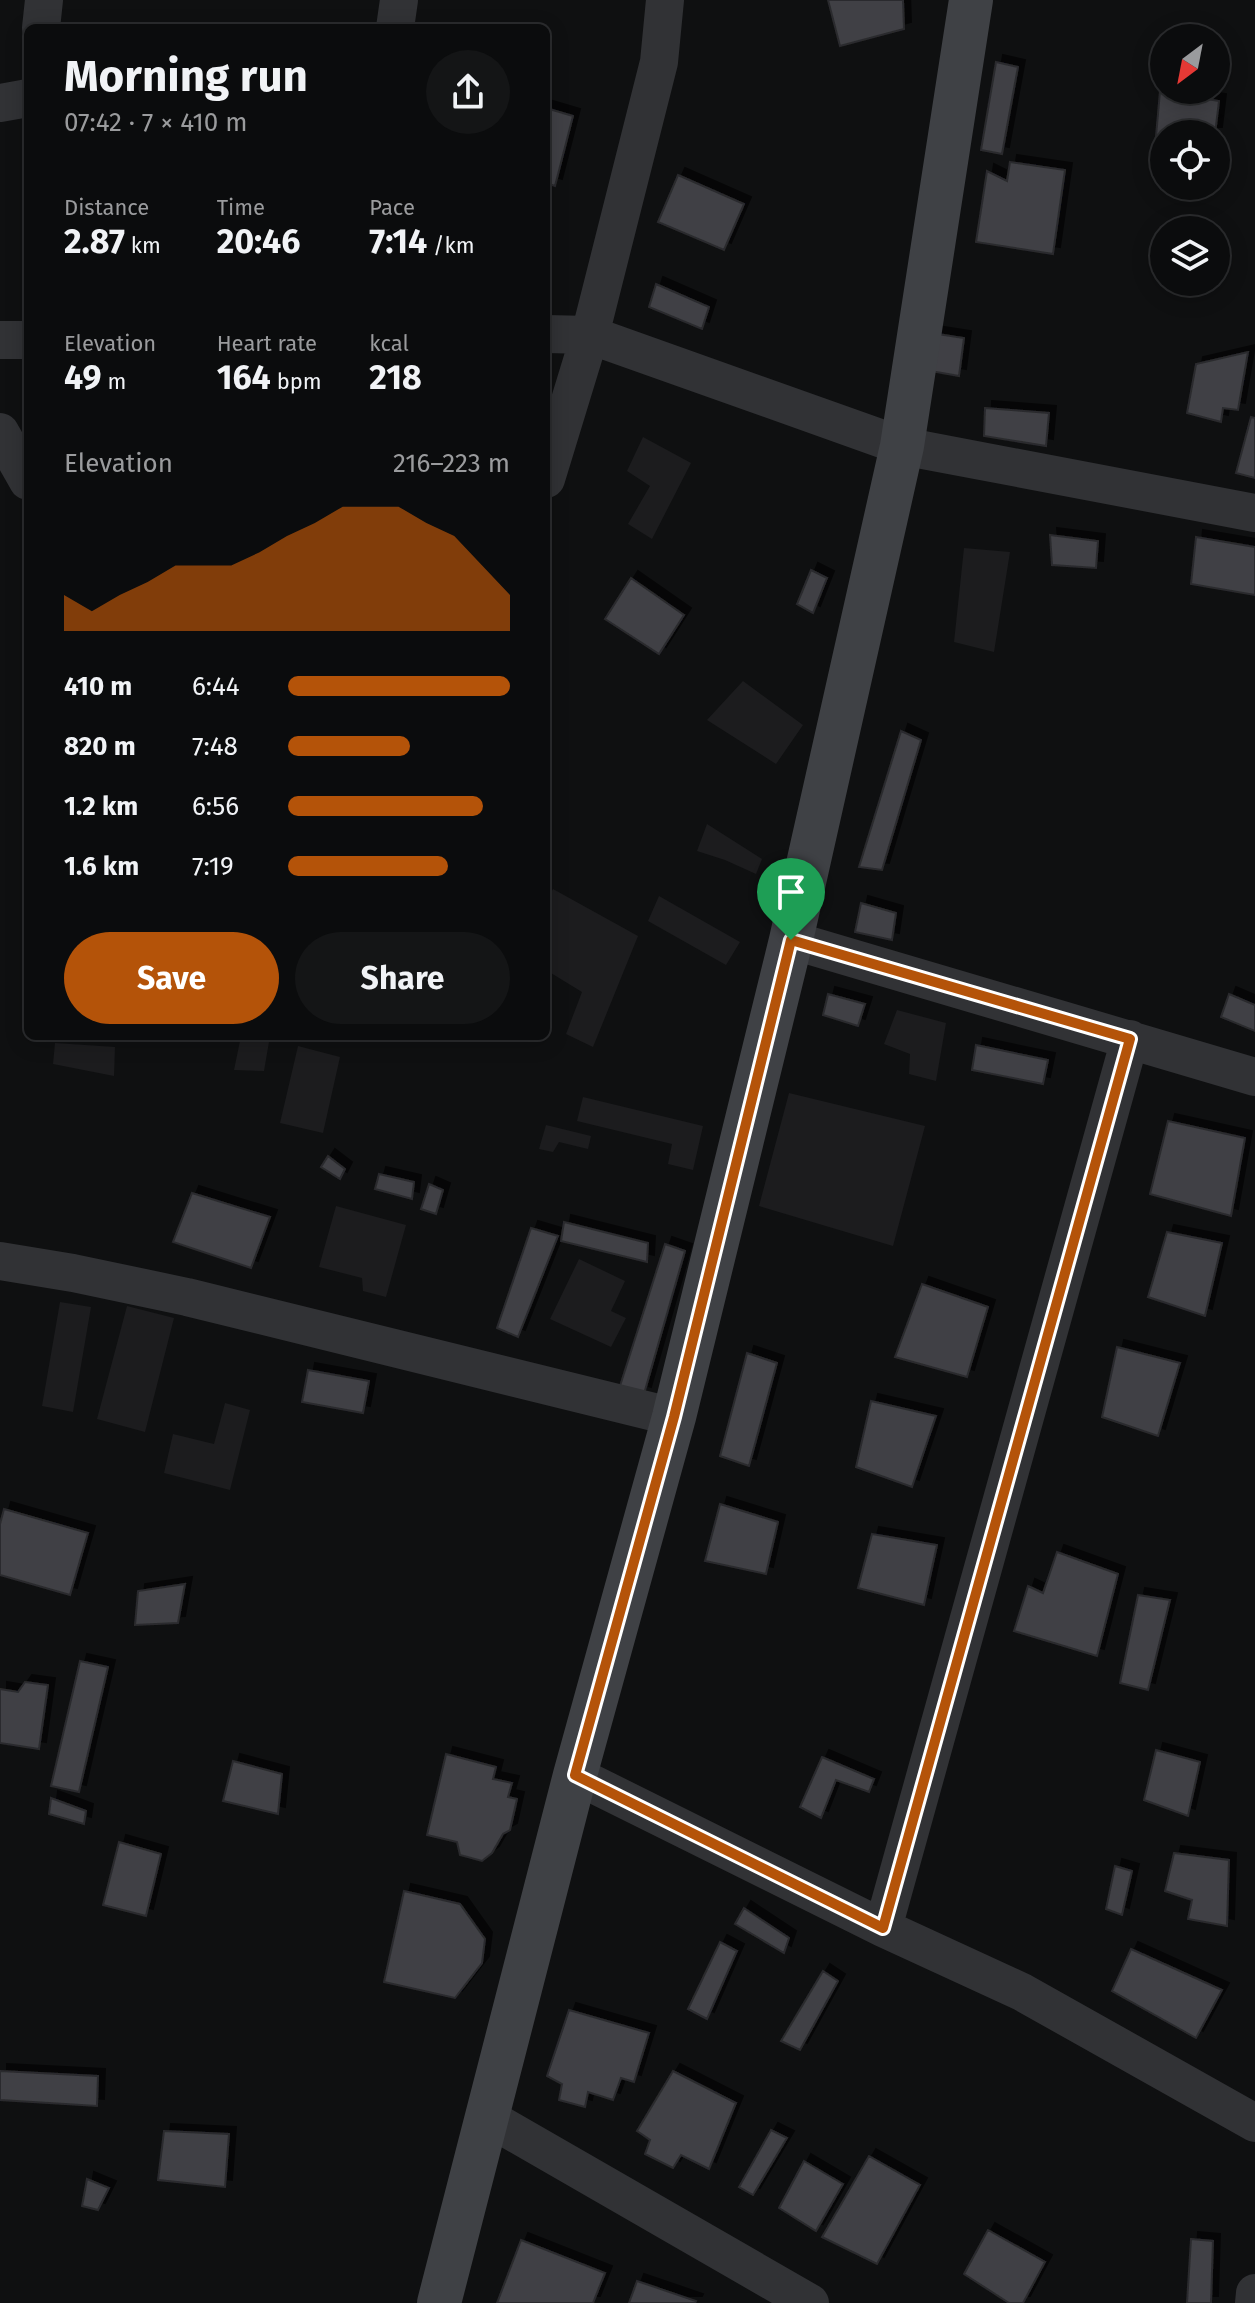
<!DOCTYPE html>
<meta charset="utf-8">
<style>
:root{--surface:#0b0c0d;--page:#141516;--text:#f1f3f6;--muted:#9a9b9d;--line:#2b2c2e;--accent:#b45309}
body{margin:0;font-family:"Fira Sans",sans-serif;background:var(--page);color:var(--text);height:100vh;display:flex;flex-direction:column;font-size:30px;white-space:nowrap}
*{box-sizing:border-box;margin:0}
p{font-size:26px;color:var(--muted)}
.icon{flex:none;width:44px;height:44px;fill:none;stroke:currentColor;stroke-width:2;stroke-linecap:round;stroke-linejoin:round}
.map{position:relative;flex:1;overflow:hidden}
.details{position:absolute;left:24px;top:24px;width:526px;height:1016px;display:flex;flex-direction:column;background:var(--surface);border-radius:12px;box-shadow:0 4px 20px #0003,0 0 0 2px var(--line)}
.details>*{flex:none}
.needle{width:52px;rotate:212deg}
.fabs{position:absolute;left:1150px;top:24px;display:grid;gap:16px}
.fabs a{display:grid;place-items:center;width:80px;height:80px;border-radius:50%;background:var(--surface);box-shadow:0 4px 20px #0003,0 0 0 2px var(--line);font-size:40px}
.pin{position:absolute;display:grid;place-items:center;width:68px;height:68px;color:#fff;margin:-82px -34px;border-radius:50% 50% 50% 0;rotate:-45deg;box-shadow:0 0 8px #0007}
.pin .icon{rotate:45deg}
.round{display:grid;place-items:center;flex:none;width:84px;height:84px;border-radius:42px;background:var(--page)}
.summary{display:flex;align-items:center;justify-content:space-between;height:136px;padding:0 40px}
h1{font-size:44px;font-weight:700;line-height:60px}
.figures{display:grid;grid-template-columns:repeat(3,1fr);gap:12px;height:136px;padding:8px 40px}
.figures div{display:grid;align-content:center}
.figures b{font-size:34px;font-weight:700}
.figures small{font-size:22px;font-weight:400}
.figures p{font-size:22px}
.chart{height:224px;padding:16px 40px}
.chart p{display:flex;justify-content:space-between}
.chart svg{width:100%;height:144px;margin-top:8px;fill:var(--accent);opacity:.7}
.action{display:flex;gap:16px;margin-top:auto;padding:16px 40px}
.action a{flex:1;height:92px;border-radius:48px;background:var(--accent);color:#fff;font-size:32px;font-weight:700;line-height:92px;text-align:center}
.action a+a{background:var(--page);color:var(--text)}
ul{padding:0 40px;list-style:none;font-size:26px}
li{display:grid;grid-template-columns:128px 96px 1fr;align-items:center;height:60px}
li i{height:20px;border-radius:10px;background:var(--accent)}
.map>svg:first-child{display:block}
</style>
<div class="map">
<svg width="1255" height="2303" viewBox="0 0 1255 2303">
<defs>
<filter id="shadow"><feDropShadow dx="7" dy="-7" stdDeviation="0" flood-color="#0009"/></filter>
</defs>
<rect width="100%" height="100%" fill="#0f1011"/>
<path fill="#1c1c1e" d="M 643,437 L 691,463 L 652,539 L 628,524 L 650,486 L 627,471 Z
M 964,548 L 1010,552 L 994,652 L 954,642 Z
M 743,681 L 803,725 L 776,764 L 707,720 Z
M 707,824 L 762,859 L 756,874 L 725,860 L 697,851 Z
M 553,889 L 638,936 L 593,1047 L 566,1034 L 582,992 L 546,970 L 546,902 Z
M 659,896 L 740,942 L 726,965 L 648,921 Z
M 897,1010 L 946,1023 L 936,1081 L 909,1074 L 910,1054 L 884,1044 Z
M 241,1036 L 270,1036 L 264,1071 L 234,1070 Z
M 55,1043 L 115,1047 L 114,1076 L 53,1064 Z
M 298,1046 L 340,1057 L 323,1133 L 280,1123 Z
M 789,1093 L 925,1126 L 893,1246 L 759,1206 Z
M 583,1097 L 703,1126 L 693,1170 L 668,1164 L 672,1144 L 577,1121 Z
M 546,1125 L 591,1136 L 588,1149 L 559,1142 L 553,1152 L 539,1149 Z
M 336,1206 L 406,1225 L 386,1297 L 363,1291 L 362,1278 L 319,1267 Z
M 579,1259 L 625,1281 L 611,1311 L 626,1318 L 611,1347 L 550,1319 Z
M 60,1302 L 91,1307 L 73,1412 L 42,1406 Z
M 127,1306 L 174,1318 L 145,1432 L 97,1419 Z
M 225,1403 L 250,1410 L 230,1490 L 164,1473 L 173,1434 L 214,1444 Z"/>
<path fill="#3f4044" stroke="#2a2a2d" stroke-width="2" filter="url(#shadow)" d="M 828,0 L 903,0 L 904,29 L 840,46 Z
M 996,62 L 1018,67 L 1002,154 L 981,150 Z
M 1160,91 L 1219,101 L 1215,134 L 1164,134 L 1164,160 L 1154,159 Z
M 546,108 L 573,116 L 555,186 L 546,183 Z
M 1010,162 L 1065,170 L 1053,254 L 976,242 L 987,171 L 1007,181 Z
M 678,175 L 744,204 L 724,250 L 658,222 Z
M 656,284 L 709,307 L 702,329 L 649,307 Z
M 931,333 L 964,338 L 959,376 L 925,370 Z
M 1248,352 L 1238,410 L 1223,408 L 1221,422 L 1187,413 L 1196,364 Z
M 985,408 L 1049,413 L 1046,446 L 984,436 Z
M 1251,417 L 1255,418 L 1255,478 L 1236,473 Z
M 1050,535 L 1098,541 L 1096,568 L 1052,565 Z
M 1196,537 L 1255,547 L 1255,595 L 1191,584 Z
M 811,570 L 827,578 L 813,613 L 797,604 Z
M 631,578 L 684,615 L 659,654 L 605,619 Z
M 901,731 L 921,740 L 882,870 L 859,867 Z
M 861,903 L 896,913 L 892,940 L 855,932 Z
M 828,994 L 865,1004 L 858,1026 L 823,1015 Z
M 1229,994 L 1255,1005 L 1255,1031 L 1221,1017 Z
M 976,1045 L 1048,1060 L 1043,1084 L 972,1070 Z
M 1168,1121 L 1245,1138 L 1231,1216 L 1150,1194 Z
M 328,1156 L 345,1169 L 340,1179 L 321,1167 Z
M 379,1174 L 414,1182 L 412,1199 L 375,1189 Z
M 429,1184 L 443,1190 L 436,1214 L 421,1209 Z
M 192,1193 L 270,1217 L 251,1268 L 173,1242 Z
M 564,1222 L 648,1243 L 647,1262 L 561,1241 Z
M 531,1228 L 558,1236 L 518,1337 L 497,1328 Z
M 1167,1232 L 1222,1243 L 1205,1316 L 1148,1297 Z
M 665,1244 L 685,1251 L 644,1394 L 620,1386 Z
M 922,1284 L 988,1307 L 967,1377 L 895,1357 Z
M 1117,1347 L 1180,1363 L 1158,1436 L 1102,1417 Z
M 747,1353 L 777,1363 L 749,1466 L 720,1456 Z
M 308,1370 L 369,1381 L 363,1413 L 302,1402 Z
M 871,1401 L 936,1416 L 912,1487 L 856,1467 Z
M 720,1504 L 778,1522 L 766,1574 L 705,1561 Z
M 4,1509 L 88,1533 L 70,1595 L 0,1575 L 0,1524 Z
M 872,1534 L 937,1545 L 924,1605 L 858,1588 Z
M 1057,1552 L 1118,1574 L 1097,1656 L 1014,1631 L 1028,1586 L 1043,1593 Z
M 185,1584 L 178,1623 L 135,1625 L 138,1591 Z
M 1138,1595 L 1170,1600 L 1148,1690 L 1120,1683 Z
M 80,1661 L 108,1667 L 79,1792 L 51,1786 Z
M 25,1682 L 48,1685 L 39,1749 L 0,1743 L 0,1689 L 18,1692 Z
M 1156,1750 L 1200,1762 L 1188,1816 L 1144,1800 Z
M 446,1754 L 496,1767 L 493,1779 L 512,1783 L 508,1797 L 517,1799 L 510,1830 L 503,1834 L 492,1853 L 482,1861 L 460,1855 L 457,1842 L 427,1835 Z
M 822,1757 L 874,1779 L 869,1792 L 836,1780 L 821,1818 L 800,1807 Z
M 233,1761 L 282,1774 L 278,1814 L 223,1801 Z
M 51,1798 L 86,1811 L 84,1824 L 49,1814 Z
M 119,1842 L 161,1854 L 146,1916 L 103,1905 Z
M 1174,1853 L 1229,1860 L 1227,1926 L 1188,1919 L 1192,1900 L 1165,1891 Z
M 1115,1866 L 1132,1871 L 1122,1915 L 1106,1909 Z
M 404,1891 L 460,1904 L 485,1939 L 482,1963 L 455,1998 L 384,1982 Z
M 744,1908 L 789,1938 L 784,1953 L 735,1924 Z
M 720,1942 L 737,1951 L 707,2019 L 688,2009 Z
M 1131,1949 L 1222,1990 L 1196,2038 L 1112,1991 Z
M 823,1971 L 838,1981 L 800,2050 L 781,2041 Z
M 569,2010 L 649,2033 L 634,2082 L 621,2078 L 613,2100 L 588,2092 L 585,2107 L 559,2100 L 562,2084 L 547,2076 Z
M 0,2071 L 98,2076 L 97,2106 L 0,2100 Z
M 673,2071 L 736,2103 L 709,2169 L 681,2155 L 673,2168 L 645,2154 L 650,2140 L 637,2131 Z
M 771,2130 L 787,2138 L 753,2195 L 739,2187 Z
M 164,2131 L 229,2134 L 225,2187 L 158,2180 Z
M 869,2156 L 920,2185 L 877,2264 L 822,2237 Z
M 804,2161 L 843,2184 L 816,2231 L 779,2208 Z
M 87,2179 L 109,2188 L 98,2210 L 82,2206 Z
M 988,2230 L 1045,2262 L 1023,2303 L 1009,2303 L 964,2274 Z
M 1191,2239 L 1213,2241 L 1211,2303 L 1187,2303 Z
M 521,2240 L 605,2273 L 593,2303 L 497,2303 Z
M 637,2281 L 696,2301 L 695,2303 L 629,2303 Z"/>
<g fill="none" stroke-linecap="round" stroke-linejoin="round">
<path stroke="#313235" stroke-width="38" d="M 41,28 L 44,0
M 395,28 L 399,0
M 0,103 L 28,98
M 546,334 L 590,335 L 902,446 L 1255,513
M 0,340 L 28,340
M 0,432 L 28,481
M 546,479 L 590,335 L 659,62 L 665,0
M 791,940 L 1255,1077
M 0,1261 L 73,1273 L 187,1297 L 674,1417
M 575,1775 L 883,1928 L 1022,1992 L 1255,2123
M 883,1928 L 1130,1039
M 487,2117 L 810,2303
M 1254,2303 L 1255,2293"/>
<path stroke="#3f4145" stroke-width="44" d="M 439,2303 L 575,1775 L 674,1417 L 791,940 L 902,446 L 971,0"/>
</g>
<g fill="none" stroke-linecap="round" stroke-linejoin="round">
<g stroke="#fff" stroke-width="16">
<path id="route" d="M 791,940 L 1130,1039 L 883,1928 L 575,1775 L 674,1417 Z"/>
</g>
<use href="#route" stroke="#b45309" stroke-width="10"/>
</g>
</svg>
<div class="fabs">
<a><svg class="needle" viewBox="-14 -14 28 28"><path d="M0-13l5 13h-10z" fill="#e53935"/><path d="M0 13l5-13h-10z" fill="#9a9b9d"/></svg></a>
<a><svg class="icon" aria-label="locate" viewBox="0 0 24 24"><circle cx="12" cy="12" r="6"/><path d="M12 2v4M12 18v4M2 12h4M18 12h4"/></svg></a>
<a><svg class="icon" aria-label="layers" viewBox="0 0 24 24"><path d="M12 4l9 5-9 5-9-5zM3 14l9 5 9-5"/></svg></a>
</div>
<div class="pin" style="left:791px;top:940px;background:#1e9e55"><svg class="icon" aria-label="arrive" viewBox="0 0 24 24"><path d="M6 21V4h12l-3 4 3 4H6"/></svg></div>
<section class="details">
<div class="summary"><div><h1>Morning run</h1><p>07:42 · 7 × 410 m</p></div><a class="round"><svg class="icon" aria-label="share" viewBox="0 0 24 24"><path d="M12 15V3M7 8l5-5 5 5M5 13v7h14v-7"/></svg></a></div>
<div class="figures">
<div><p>Distance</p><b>2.87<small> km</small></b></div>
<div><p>Time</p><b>20:46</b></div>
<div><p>Pace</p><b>7:14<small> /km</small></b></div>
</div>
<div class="figures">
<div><p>Elevation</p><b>49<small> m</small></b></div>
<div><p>Heart rate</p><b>164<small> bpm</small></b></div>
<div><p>kcal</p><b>218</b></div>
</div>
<div class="chart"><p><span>Elevation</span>216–223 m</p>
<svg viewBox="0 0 160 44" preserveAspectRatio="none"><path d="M0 44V33L10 38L20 33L30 29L40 24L50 24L60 24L70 20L80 15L90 11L100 6L110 6L120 6L130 11L140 15L150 24L160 33V44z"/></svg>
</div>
<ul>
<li><b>410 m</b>6:44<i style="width:100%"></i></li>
<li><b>820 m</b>7:48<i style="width:55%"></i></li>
<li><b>1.2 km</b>6:56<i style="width:88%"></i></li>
<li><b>1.6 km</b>7:19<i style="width:72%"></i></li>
</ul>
<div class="action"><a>Save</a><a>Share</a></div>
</section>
</div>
